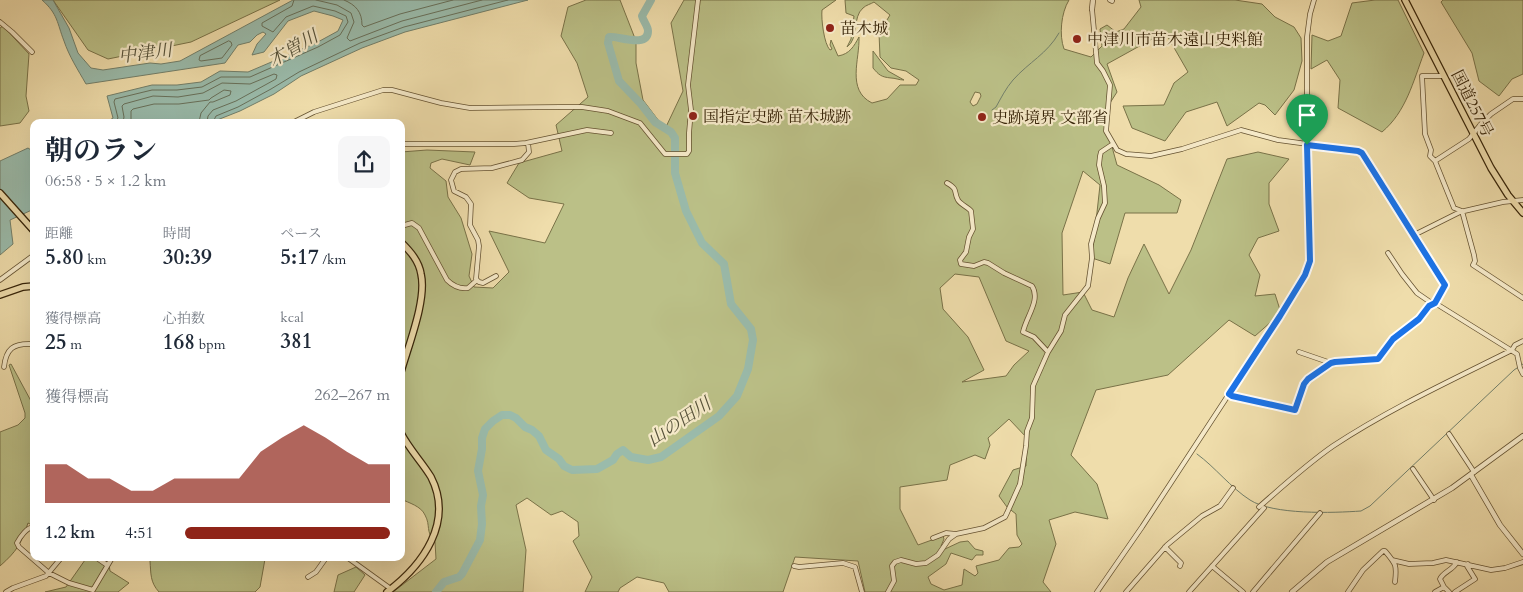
<!DOCTYPE html>
<html lang="ja">
<meta charset="utf-8">
<style>
:root{--surface:#fff;--page:#f6f6f7;--text:#1f2937;--muted:#747a83;--accent:#8f2418}
body{margin:0;font-family:Cardo,"Noto Serif JP",serif;background:var(--page);color:var(--text);height:100vh;display:flex;flex-direction:column;font-size:19px;white-space:nowrap}
*{box-sizing:border-box;margin:0}
p{font-size:16px;color:var(--muted)}
.icon{flex:none;width:28px;height:28px;fill:none;stroke:currentColor;stroke-width:2;stroke-linecap:round;stroke-linejoin:round}
.map{position:relative;flex:1;overflow:hidden}
.drawer{position:absolute;left:30px;top:119px;width:375px;height:442px;display:flex;flex-direction:column;background:var(--surface);border-radius:10px;box-shadow:0 5px 20px #0002}
.drawer>*{flex:none}
.pin{position:absolute;display:grid;place-items:center;width:42px;height:42px;color:#fff;margin:-51px -21px;border-radius:50% 50% 50% 0;rotate:-45deg;box-shadow:0 0 5px #0007}
.pin .icon{rotate:45deg}
.round{display:grid;place-items:center;flex:none;width:52px;height:52px;border-radius:10px;background:var(--page)}
.overview{display:flex;align-items:center;justify-content:space-between;height:85px;padding:0 15px}
h1{font-size:28px;font-weight:700;line-height:38px}
.figures{display:grid;grid-template-columns:repeat(3,1fr);gap:8px;height:85px;padding:5px 15px}
.figures div{display:grid;align-content:center}
.figures b{font-size:21px;font-weight:700}
.figures small{font-size:14px;font-weight:400}
.figures p{font-size:14px}
.chart{height:140px;padding:10px 15px}
.chart p{display:flex;justify-content:space-between}
.chart svg{width:100%;height:90px;margin-top:5px;fill:var(--accent);opacity:.7}
ul{padding:0 15px;list-style:none;font-size:16px}
li{display:grid;grid-template-columns:80px 60px 1fr;align-items:center;height:38px}
li i{height:12px;border-radius:6px;background:var(--accent)}
.map>svg:first-child{display:block}
</style>
<div class="map">
<svg width="1523" height="592" viewBox="0 0 1523 592">
<rect width="100%" height="100%" fill="#efddab"/>
<filter id="stains"><feTurbulence type="fractalNoise" baseFrequency=".004" numOctaves="4"/><feColorMatrix values="0 0 0 0 .2 0 0 0 0 .09 0 0 0 0 .02 0 0 0 .5 -.17"/></filter>
<radialGradient id="worn" r=".72"><stop offset=".6" stop-color="#630" stop-opacity="0"/><stop offset="1" stop-color="#630" stop-opacity=".3"/></radialGradient>
<path fill="#bbc087" stroke="#797248" fill-rule="evenodd" d="M 53,0 L 280,0 L 191,42 L 108,59 L 88,50 Z
M 586,0 L 620,0 L 636,41 L 636,63 L 643,100 L 665,129 L 683,91 L 671,23 L 684,0 L 836,0 L 822,10 C 821,19 824,44 830,50 L 832,49 L 830,45 L 831,40 L 838,56 C 850,54 854,46 859,37 C 860,59 846,90 872,103 L 887,99 L 900,85 L 916,85 L 919,80 L 906,71 L 891,68 L 880,57 L 879,33 L 890,15 L 874,2 C 871,4 866,5 863,8 C 852,17 859,39 847,47 L 851,39 L 854,16 L 846,13 L 845,0 L 1069,0 C 1061,13 1059,35 1064,49 L 1091,57 L 1102,46 L 1100,29 L 1107,25 L 1116,32 L 1124,29 L 1141,7 L 1139,0 L 1235,0 L 1262,4 L 1275,17 L 1294,27 L 1301,38 L 1302,61 L 1294,90 L 1275,115 L 1265,105 L 1259,103 L 1227,126 L 1217,102 L 1186,112 L 1165,141 L 1132,128 L 1123,106 L 1164,105 L 1174,83 L 1188,72 L 1165,32 L 1107,64 L 1117,92 L 1103,114 L 1117,165 L 1159,185 L 1181,200 L 1177,213 L 1125,213 L 1110,264 L 1092,258 L 1100,185 L 1083,171 L 1062,233 L 1063,295 L 1083,292 L 1092,310 L 1114,317 L 1128,278 L 1144,244 L 1169,294 L 1191,250 L 1227,159 L 1258,152 L 1289,159 L 1269,183 L 1269,204 L 1279,231 L 1258,238 L 1249,255 L 1260,275 L 1255,296 L 1275,294 L 1281,313 L 1255,336 L 1229,320 L 1168,375 L 1096,390 L 1071,455 L 1097,484 L 1108,519 L 1075,512 L 1049,520 L 1056,544 L 1043,582 L 1051,592 L 865,592 L 858,561 L 795,557 L 783,592 L 669,592 L 664,583 L 637,577 L 620,588 L 618,592 L 585,592 L 592,577 L 573,541 L 579,536 L 578,522 L 562,511 L 551,515 L 527,498 L 516,505 L 526,550 L 523,592 L 393,592 L 436,559 L 435,542 C 425,531 431,526 425,515 C 421,506 409,503 401,499 L 401,152 L 427,150 L 475,152 L 470,165 L 442,159 L 431,163 L 430,168 L 446,181 L 448,197 L 461,218 L 472,254 L 469,276 L 474,287 L 493,288 L 509,272 L 489,231 L 545,243 L 564,204 L 529,198 L 507,183 L 519,163 L 562,151 L 556,125 L 588,97 L 577,63 L 561,36 L 568,7 ZM 975,92 L 980,93 L 981,96 L 977,104 L 973,106 L 970,102 ZM 955,274 L 979,277 L 1006,341 L 1029,351 L 1014,365 L 1006,376 L 962,382 L 984,370 L 968,337 L 943,309 L 940,288 ZM 1009,419 L 1027,438 L 1026,466 L 1013,470 L 999,496 L 1007,507 L 1016,514 L 1017,535 L 1022,544 L 1019,547 L 1009,548 L 999,560 L 976,566 L 978,573 L 975,576 L 964,569 L 962,585 L 944,590 L 931,584 L 928,577 L 946,564 L 951,553 L 972,560 L 976,555 L 983,555 L 983,551 L 975,549 L 968,541 L 960,542 L 945,549 L 941,546 L 944,539 L 943,536 L 918,545 L 900,509 L 900,487 L 947,480 L 950,465 L 975,455 L 985,459 L 990,445 L 988,438 Z
M 1375,0 L 1398,0 L 1424,53 C 1413,82 1406,112 1382,132 L 1338,108 L 1340,80 L 1327,60 L 1311,69 L 1312,35 L 1328,41 L 1341,36 L 1352,3 Z
M 1443,0 L 1523,0 L 1523,74 L 1512,79 L 1499,96 L 1479,81 L 1472,53 L 1441,2 Z
M 3,26 L 29,54 L 26,96 L 29,111 L 20,123 L 0,126 L 0,28 Z
M 873,51 L 888,71 L 904,80 C 899,80 895,78 891,78 C 881,77 879,75 873,68 Z
M 11,364 L 31,401 L 34,397 L 34,526 L 28,523 C 21,544 17,551 0,566 L 0,432 L 18,425 L 25,418 L 25,413 L 9,365 Z
M 84,558 L 108,558 L 110,571 L 129,583 L 118,592 L 45,592 L 66,587 L 85,560 Z
M 153,558 L 255,558 L 265,559 L 260,587 L 255,592 L 159,592 C 150,582 151,574 150,561 Z
M 356,567 L 365,575 L 354,592 L 334,592 L 338,575 Z"/>
<path fill="#9abbab" stroke="#727f6a" d="M 42,0 L 53,0 L 69,28 L 78,53 L 91,68 L 103,70 L 150,63 L 161,64 L 180,61 L 293,0 L 528,0 L 405,32 L 362,48 L 301,76 L 274,94 L 240,111 L 212,122 L 107,122 L 113,118 L 107,96 L 152,85 L 177,85 L 201,82 L 220,71 L 248,72 L 316,43 L 338,31 L 343,20 L 333,16 L 314,11 L 288,21 L 264,52 L 252,55 L 257,44 L 266,34 L 263,32 L 257,35 L 250,42 L 238,45 L 225,63 L 86,84 C 78,70 69,56 64,41 C 57,23 58,14 42,0 Z
M 28,148 L 34,152 L 34,209 L 10,220 L 13,244 L 0,255 L 0,161 Z"/>
<g fill="none" stroke-linecap="round" stroke-linejoin="round">
<path stroke="#68705a" stroke-width="1" d="M 316,0 L 337,5 L 351,13 L 354,22 L 347,38 L 350,41 L 402,21 L 482,0
M 344,0 C 356,5 362,12 362,25 L 364,27 L 400,14 L 453,0
M 229,41 L 231,42 L 232,45 L 222,58 L 201,61 L 199,60 L 200,56 Z
M 115,122 L 118,118 L 114,102 L 115,99 L 152,90 L 177,90 L 202,87 L 221,77 L 250,77 L 318,47 L 340,35 L 348,22 L 346,16 L 335,11 L 313,6 L 286,17 L 273,32 L 262,26 L 262,23 L 292,6 L 294,0
M 123,122 L 124,117 L 122,106 L 124,104 L 153,96 L 178,97 L 203,93 L 222,83 L 250,84 L 274,74 L 277,75 L 276,79 L 236,101 L 213,110 L 208,116 L 207,122
M 131,122 L 131,111 L 133,109 L 154,104 L 179,104 L 209,100 L 211,98 L 224,90 L 231,91 L 230,95 L 213,102 L 210,102 L 201,113 L 199,122
M 213,122 L 216,116 L 238,107 L 271,89 L 299,72 L 360,43 L 404,27 L 508,0"/>
<path stroke="#727f6a" stroke-width="1" d="M 992,110 L 996,107 C 1001,98 1006,88 1013,80 C 1029,62 1047,54 1059,33
M 1197,454 C 1215,467 1231,488 1250,500 C 1273,515 1333,513 1361,511 L 1370,506 L 1514,370 L 1523,364"/>
<path stroke="#9abbab" stroke-width="8" d="M 436,592 L 444,582 L 459,577 L 462,574 L 480,540 L 482,524 L 481,506 L 483,495 L 478,471 L 482,449 L 482,438 L 485,429 L 493,421 L 502,415 L 510,415 L 516,418 L 525,427 L 532,430 L 539,436 L 546,450 L 559,459 L 564,466 L 572,470 L 597,469 L 613,460 L 617,454 L 623,450 L 631,457 L 648,460 L 661,457 L 719,416 L 737,396 L 748,369 L 753,340 L 751,329 L 731,304 L 724,264 L 702,243 L 686,211 L 675,173 L 675,138 L 671,132 L 655,122 L 641,104 L 619,81 L 608,43 L 609,37 C 616,35 648,49 648,31 C 648,26 643,21 642,16 L 651,0"/>
<g stroke="#655231" stroke-width="5.5">
<path id="minor" d="M 1110,0 L 1112,1
M 1092,9 L 1097,63 L 1103,71 L 1110,85 L 1106,131 L 1117,150 L 1126,154 L 1151,156 L 1182,149 L 1241,130 L 1278,140 L 1359,151 L 1366,157 L 1445,285 L 1435,303 L 1429,305 L 1419,319 L 1393,339 L 1378,359 L 1335,362 L 1331,363 L 1308,379 L 1304,384 L 1295,410 L 1232,396 L 1229,394
M 0,22 L 12,32 L 32,52
M 1523,99 L 1513,99 L 1491,114 L 1481,124 L 1469,139 L 1435,161 L 1454,208 L 1462,211 L 1474,255 L 1475,261 L 1473,265 L 1523,298
M 294,122 L 314,112 L 339,104 L 383,90 L 392,90 L 441,103 L 470,108 L 561,107 L 582,107 L 608,111 L 640,123 L 665,154 L 687,154 L 689,151 L 689,133 L 691,110 L 688,85 L 698,0
M 401,144 L 514,144 L 526,143 L 587,130 L 611,133
M 1435,161 L 1430,156 L 1431,150 L 1425,134 L 1422,76 L 1444,76
M 947,183 C 959,190 953,191 958,200 C 961,205 968,207 971,211 L 973,229 L 969,237 L 966,252 L 960,260 L 961,264 L 974,266 L 984,262 L 988,263 L 1004,273 L 1032,286 C 1041,300 1026,317 1023,332 L 1034,337 L 1048,352
M 401,226 L 412,223 L 419,228 L 447,280 C 453,286 460,289 468,288 L 477,280
M 1414,235 L 1460,212 L 1503,202 L 1523,200
M 1388,253 L 1402,274 L 1417,293 L 1433,304
M 496,276 L 483,283 L 479,282 L 476,279 L 479,246 L 478,240 L 470,225 L 471,204 L 466,197 L 454,191 L 451,180 L 455,172 L 461,169 L 492,168 L 522,160 L 529,152 L 528,143
M 0,280 L 34,255
M 1435,303 L 1517,354 L 1520,368 L 1523,374
M 1299,352 L 1331,363
M 4,367 C 6,349 13,343 32,344
M 1449,434 L 1474,472
M 1413,469 L 1434,500
M 1259,507 C 1283,486 1307,464 1333,446 C 1389,409 1452,380 1512,350 L 1515,345 L 1523,341
M 34,527 C 27,527 20,537 17,543 L 19,547 L 49,573 L 69,583 L 93,590
M 933,538 L 946,533 L 956,534
M 1165,547 L 1181,563 L 1180,566
M 97,558 L 107,565
M 348,558 L 391,589
M 1392,560 L 1409,564 L 1433,563 L 1446,560 L 1491,570 L 1505,568 L 1523,562
M 794,566 L 799,567 L 843,563 L 855,567 L 862,592
M 1212,566 L 1243,592
M 308,577 L 316,572 L 326,558
M 1444,587 L 1449,592
M 93,590 L 112,558
M 6,592 L 13,588 L 46,576 L 61,558
M 888,592 L 894,581 L 892,566 L 895,562 L 901,560 L 916,564 L 926,563 L 938,555 L 949,539 L 956,534 L 984,528 L 1005,517 L 1007,513 L 1020,484 L 1026,446 L 1027,431 L 1032,418 L 1033,386 L 1048,352 L 1061,331 L 1065,315 L 1088,286 L 1092,258 L 1091,244 L 1098,218 L 1105,203 L 1104,186 L 1099,165 L 1100,156 L 1101,152 L 1113,144
M 1097,592 L 1142,527 L 1280,316 L 1305,275 L 1310,261 L 1311,249 L 1307,139 L 1307,37 L 1310,14 L 1314,0
M 1126,592 L 1167,545 L 1202,516 L 1220,506 L 1233,488
M 1189,592 L 1264,508
M 1253,592 L 1320,513
M 1348,592 L 1363,570 L 1383,551 L 1385,551 C 1396,564 1397,565 1395,582
M 1435,592 L 1444,587 L 1440,579 C 1443,572 1453,570 1457,562
M 1455,592 L 1475,579 L 1467,566 L 1468,564"/>
</g>
<g stroke="#655231" stroke-width="6">
<path id="tertiary" d="M 1092,9 L 1093,0
M 1471,475 L 1500,525 L 1523,554
M 1292,592 L 1327,562 L 1452,488 L 1523,436"/>
</g>
<g stroke="#372408" stroke-width="8">
<path id="primary" d="M 0,193 L 34,231
M 401,242 C 410,251 419,261 421,274 C 427,300 408,346 401,372
M 0,295 L 23,287 L 34,286
M 387,592 C 423,565 454,522 431,477 C 422,462 409,449 401,433"/>
</g>
<g stroke="#372408" stroke-width="8">
<path id="trunk" d="M 1405,0 L 1491,168 L 1508,195 L 1523,213"/>
</g>
<use href="#minor" stroke="#f5e9c8" stroke-width="4"/>
<use href="#tertiary" stroke="#f5e9c8" stroke-width="4.5"/>
<use href="#primary" stroke="#efddab" stroke-width="5.5"/>
<use href="#trunk" stroke="#efddab" stroke-width="5.5"/>
</g>
<g fill="none" stroke-linecap="round" stroke-linejoin="round">
<g stroke="#fff" stroke-width="10">
<path id="route" d="M 1307,145 L 1358,151 L 1362,153 L 1445,285 L 1435,303 L 1429,306 L 1419,319 L 1393,339 L 1378,359 L 1335,362 L 1331,363 L 1308,379 L 1304,384 L 1295,410 L 1232,396 L 1229,394 L 1280,316 L 1305,275 L 1310,261 Z"/>
</g>
<use href="#route" stroke="#1a73e8" stroke-width="6"/>
</g>
<g fill="#8f2418" stroke="#f5e9c8" stroke-width="2">
<circle cx="830" cy="28" r="5"/>
<circle cx="1077" cy="39" r="5"/>
<circle cx="693" cy="116" r="5"/>
<circle cx="982" cy="117" r="5"/>
</g>
<g text-anchor="middle" stroke-width="4.5" stroke-linejoin="round" paint-order="stroke">
<g font-size="16" fill="#372408" stroke="#f5e9c8" text-anchor="start">
<text x="840" y="34">苗木城</text>
<text x="1087" y="45">中津川市苗木遠山史料館</text>
<text x="703" y="122">国指定史跡 苗木城跡</text>
<text x="992" y="123">史跡境界 文部省</text>
</g>
<g font-size="16" fill="#372408" stroke="#f5e9c8">
<text transform="translate(1473 103) rotate(63)" y="6">国道257号</text>
</g>
<g font-size="18" font-style="italic" fill="#555139" stroke="#f5e9c8">
<text transform="translate(293 48) rotate(-30)" y="6">木曽川</text>
<text transform="translate(145 53) rotate(-7)" y="6">中津川</text>
<text transform="translate(679 422) rotate(-34)" y="6">山の田川</text>
</g>
</g>
<rect width="100%" height="100%" filter="url(#stains)"/>
<rect width="100%" height="100%" fill="url(#worn)"/>
</svg>
<div class="pin" style="left:1307px;top:145px;background:#1e9e55"><svg class="icon" aria-label="arrive" viewBox="0 0 24 24"><path d="M6 21V4h12l-3 4 3 4H6"/></svg></div>
<section class="drawer">
<div class="overview"><div><h1>朝のラン</h1><p>06:58 · 5 × 1.2 km</p></div><a class="round"><svg class="icon" aria-label="share" viewBox="0 0 24 24"><path d="M12 15V3M7 8l5-5 5 5M5 13v7h14v-7"/></svg></a></div>
<div class="figures">
<div><p>距離</p><b>5.80<small> km</small></b></div>
<div><p>時間</p><b>30:39</b></div>
<div><p>ペース</p><b>5:17<small> /km</small></b></div>
</div>
<div class="figures">
<div><p>獲得標高</p><b>25<small> m</small></b></div>
<div><p>心拍数</p><b>168<small> bpm</small></b></div>
<div><p>kcal</p><b>381</b></div>
</div>
<div class="chart"><p><span>獲得標高</span>262–267 m</p>
<svg viewBox="0 0 160 44" preserveAspectRatio="none"><path d="M0 44V25L10 25L20 32L30 32L40 38L50 38L60 32L70 32L80 32L90 32L100 19L110 12L120 6L130 12L140 19L150 25L160 25V44z"/></svg>
</div>
<ul>
<li><b>1.2 km</b>4:51<i style="width:100%"></i></li>
</ul>
</section>
</div>
